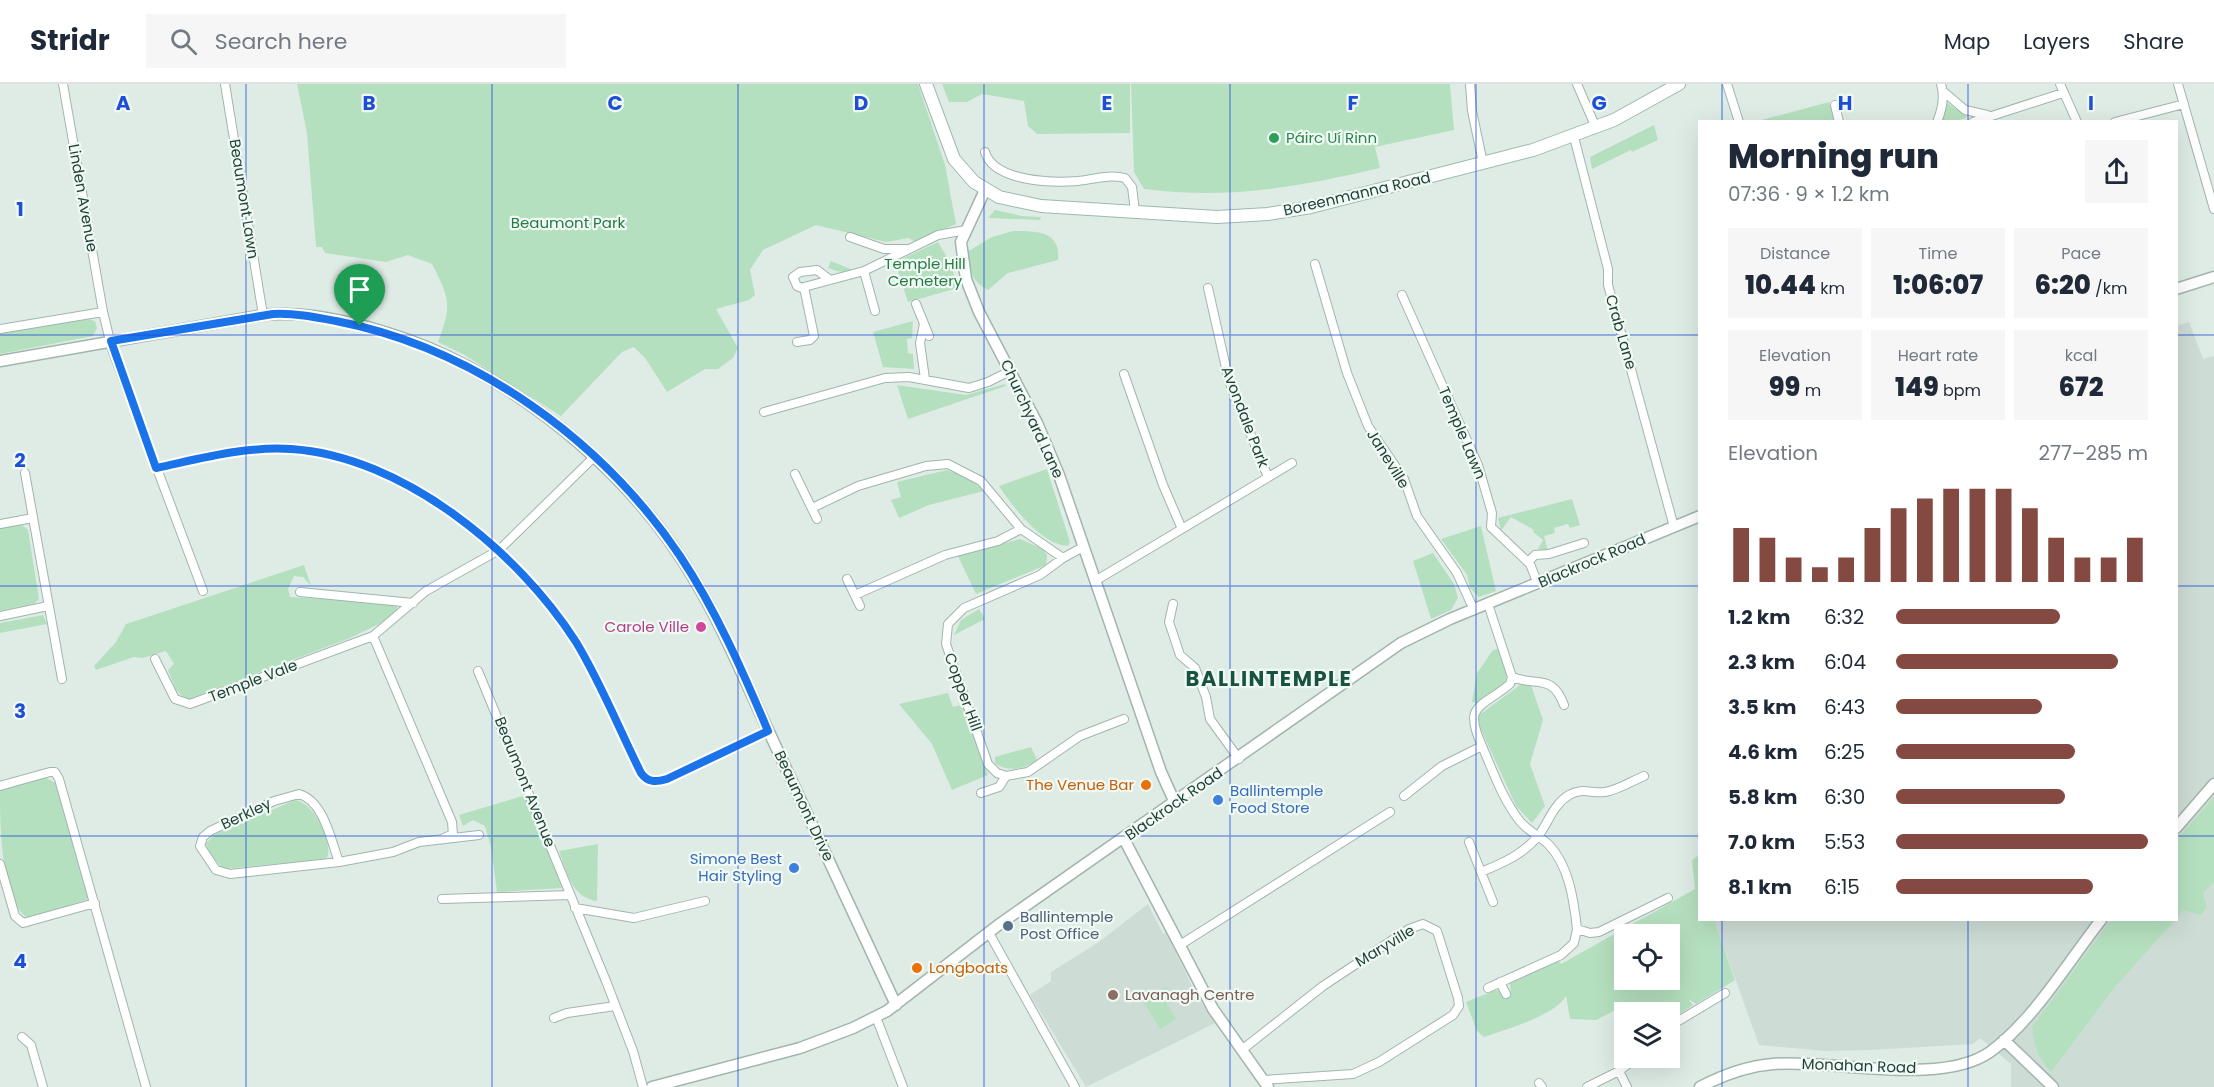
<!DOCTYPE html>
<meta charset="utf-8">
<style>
:root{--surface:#fff;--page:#f6f6f7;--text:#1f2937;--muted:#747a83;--line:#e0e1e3;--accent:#844940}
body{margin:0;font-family:Poppins,sans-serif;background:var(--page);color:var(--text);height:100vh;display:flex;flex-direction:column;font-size:22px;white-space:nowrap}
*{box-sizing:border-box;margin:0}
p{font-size:20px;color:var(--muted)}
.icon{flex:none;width:33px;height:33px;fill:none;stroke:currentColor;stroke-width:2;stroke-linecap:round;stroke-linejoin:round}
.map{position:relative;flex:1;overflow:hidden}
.panel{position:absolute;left:1698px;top:36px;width:480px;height:801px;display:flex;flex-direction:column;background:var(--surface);border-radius:0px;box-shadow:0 6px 24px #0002}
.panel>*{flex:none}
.fabs{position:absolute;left:1614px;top:840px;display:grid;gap:12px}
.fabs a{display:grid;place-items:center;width:66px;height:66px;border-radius:0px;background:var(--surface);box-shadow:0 6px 24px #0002;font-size:30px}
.pin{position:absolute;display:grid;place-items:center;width:51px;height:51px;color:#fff;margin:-62px -26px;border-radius:50% 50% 50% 0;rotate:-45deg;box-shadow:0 0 6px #0007}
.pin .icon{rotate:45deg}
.round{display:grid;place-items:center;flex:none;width:63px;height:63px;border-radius:0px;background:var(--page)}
.summary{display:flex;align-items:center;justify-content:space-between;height:102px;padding:0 30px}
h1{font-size:33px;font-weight:800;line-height:45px}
.figures{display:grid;grid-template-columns:repeat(3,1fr);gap:9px;height:102px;padding:6px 30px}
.figures div{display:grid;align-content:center;border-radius:0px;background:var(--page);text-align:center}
.figures b{font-size:26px;font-weight:800}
.figures small{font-size:16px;font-weight:400}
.figures p{font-size:16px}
.chart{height:168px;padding:12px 30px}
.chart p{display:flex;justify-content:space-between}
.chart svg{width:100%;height:108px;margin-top:6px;stroke:var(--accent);stroke-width:6}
ul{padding:0 30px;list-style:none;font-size:20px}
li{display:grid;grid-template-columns:96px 72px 1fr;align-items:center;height:45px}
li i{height:15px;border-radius:8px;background:var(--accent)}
header{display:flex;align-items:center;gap:36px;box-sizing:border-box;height:84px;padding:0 30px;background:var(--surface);border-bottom:2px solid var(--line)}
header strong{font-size:28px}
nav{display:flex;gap:33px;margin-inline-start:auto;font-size:21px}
.search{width:420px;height:54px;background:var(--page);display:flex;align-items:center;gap:15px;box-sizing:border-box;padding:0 21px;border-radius:0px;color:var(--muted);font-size:22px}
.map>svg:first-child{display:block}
</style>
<header>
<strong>Stridr</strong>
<div class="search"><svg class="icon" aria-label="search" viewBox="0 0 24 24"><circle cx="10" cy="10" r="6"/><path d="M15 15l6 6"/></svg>Search here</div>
<nav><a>Map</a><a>Layers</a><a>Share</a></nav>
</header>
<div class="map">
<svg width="2214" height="1003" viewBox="0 0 2214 1003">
<rect width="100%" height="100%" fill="#dfece6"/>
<path fill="#cddcd5" d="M 2189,238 L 2203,275 L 2214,272 L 2214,1003 L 2011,1003 L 2011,980 L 1980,954 L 1973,960 L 1871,966 L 1825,967 L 1759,961 L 1715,838 L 1721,836 L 2176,836 L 2176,242 Z
M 1148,820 L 1163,850 L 1166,849 L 1197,912 L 1215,939 L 1086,1003 L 1030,911 L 1051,897 L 1051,888 L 1099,858 Z"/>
<path fill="#b5e0bf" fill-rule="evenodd" d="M 297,0 L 918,0 L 945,81 L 956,140 L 916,158 L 908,154 L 886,158 L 816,141 L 763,166 L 750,186 L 755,211 L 749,216 L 716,225 L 738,264 L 733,274 L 718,285 L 705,285 L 667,308 L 645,274 L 634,263 L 622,268 L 561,332 L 463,270 L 438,258 C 452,221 450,215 432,180 L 408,171 L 386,178 L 325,169 L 322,163 L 316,163 L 307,49 Z
M 942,0 L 1130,0 L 1130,49 L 1037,50 L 1028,42 L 1024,17 L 982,10 L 967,18 L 949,18 Z
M 1131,0 L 1450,0 L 1454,46 L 1375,63 L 1380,84 C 1298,103 1228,116 1144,105 L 1134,88 Z
M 1829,18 L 1834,37 L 1758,37 Z
M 1947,19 L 1966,32 L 1966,34 L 1955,37 L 1940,38 Z
M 1654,41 L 1658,56 L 1632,68 L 1631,66 L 1592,85 L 1590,73 Z
M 995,126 L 1022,132 L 1041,133 L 1040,136 L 988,134 Z
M 1013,147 C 1035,147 1061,146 1058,176 L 1008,189 L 988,206 C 973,198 966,185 967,168 L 992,153 Z
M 938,158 L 951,180 L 958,204 L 908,218 L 895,178 Z
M 831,177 L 853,186 C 842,189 838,188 828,184 Z
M 84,234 L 95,237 L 97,244 L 93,252 L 0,270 L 0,249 Z
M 913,237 L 912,254 L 907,255 L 908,269 L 913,270 L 914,285 L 883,283 L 873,248 Z
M 1005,300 L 1006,302 L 908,335 L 897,301 L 966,311 Z
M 1047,385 L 1070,458 L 1068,462 C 1041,461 1013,423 999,402 Z
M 947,386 L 968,394 L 984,407 L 929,421 L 899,434 L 891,416 L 901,413 L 897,398 Z
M 1572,415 L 1580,441 L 1570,444 L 1568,440 L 1554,444 L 1555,449 L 1544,452 L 1548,467 L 1538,465 L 1543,456 L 1533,448 L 1534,446 L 1511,433 L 1501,447 L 1498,434 Z
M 22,441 L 28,446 L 39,515 L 34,520 L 0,527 L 0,444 Z
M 1481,442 L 1496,507 L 1479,513 L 1470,504 L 1467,491 L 1441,455 Z
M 1020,455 L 1043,465 L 1047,471 L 1046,481 L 976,510 L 958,472 Z
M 1433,469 L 1454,500 L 1458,514 L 1451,526 L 1431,535 L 1413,477 Z
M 304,481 L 311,502 L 303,493 L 294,492 L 288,505 L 290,513 L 391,519 L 397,520 L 397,525 L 381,539 L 350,554 L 192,614 L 184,614 L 176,606 L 168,586 L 174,580 L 166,567 L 143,574 L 134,573 L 96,586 L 94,582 L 116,558 L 126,540 Z
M 979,525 L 985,535 L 954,551 L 961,536 Z
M 43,531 L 47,540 L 0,549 L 0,539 Z
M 1498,565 L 1507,589 L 1506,598 L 1482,620 L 1472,618 L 1477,589 L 1493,566 Z
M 1520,601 L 1531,601 L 1543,636 L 1530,680 L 1545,722 L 1532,739 L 1516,722 L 1478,639 L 1479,631 Z
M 948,609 L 953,623 L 961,621 L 965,625 L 988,691 L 952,706 L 932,660 L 899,620 Z
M 1031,663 L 1037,676 C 1025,685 1008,689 995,679 L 995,673 Z
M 44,693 L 56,699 L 89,815 L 28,834 C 0,816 0,737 0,705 Z
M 526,711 L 562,804 L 497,808 L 491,763 L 485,742 L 473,736 L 463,742 L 459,731 Z
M 2214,713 L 2214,798 L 2203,809 L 2207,823 L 2201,831 L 2183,826 L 2177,834 L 2177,756 Z
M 295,716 C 314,719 331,754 328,772 L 325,775 L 223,785 L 208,767 L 206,759 L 216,750 Z
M 598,760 L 597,817 C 572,814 567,788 559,767 Z
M 1699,771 L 1700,836 L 1721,836 L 1715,838 L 1735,896 L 1696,920 L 1688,915 L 1693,921 L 1670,936 L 1670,928 L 1624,928 L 1624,932 L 1620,924 L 1596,936 L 1570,935 L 1566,912 C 1556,931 1505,946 1484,953 L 1477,947 L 1466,918 L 1496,906 L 1500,907 L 1504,914 L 1511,910 L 1510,898 L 1559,877 L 1561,880 L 1695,805 L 1692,776 ZM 1624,850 L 1670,850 L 1670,896 L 1624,896 Z
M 2111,836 L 2175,836 L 2114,904 L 2051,988 C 2038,974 2034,961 2032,943 Z
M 1166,903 L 1174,916 L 1167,920 L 1176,935 L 1160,945 L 1143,917 Z"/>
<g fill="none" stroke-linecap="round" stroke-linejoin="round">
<g stroke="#a1b5ad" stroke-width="10">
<path id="minor" d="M 63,0 L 103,228 L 112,265 L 203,507
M 225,0 L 263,231
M 1470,0 L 1472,27 L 1483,79
M 1577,0 L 1596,44
M 1727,0 L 1739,38
M 2060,0 L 2077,38
M 2178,0 L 2214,125
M 1944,8 L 1965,26 L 1987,31
M 1835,21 L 1839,38
M 1937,38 C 1942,26 1945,13 1941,0
M 1973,38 L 2063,9
M 2115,38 L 2184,20
M 1574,53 L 1608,185 L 1608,201 L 1674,443
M 985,68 C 994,98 1053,99 1078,97 C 1094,95 1110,90 1125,94 L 1132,103 L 1135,127
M 850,153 L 884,165 L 906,165
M 1315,180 L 1347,289 L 1368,342 L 1404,395 L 1417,432 L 1457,489 L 1474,526
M 864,187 L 875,227
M 802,204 L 797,202 L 793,193 L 800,188 L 817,186 L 830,196
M 1208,204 L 1229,297 L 1268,393
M 1402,211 L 1478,381 L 1492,429 L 1491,443 L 1530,480 L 1538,500
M 916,220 L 929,252
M 924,240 L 920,259 L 925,295
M 0,245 L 103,228
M 797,258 L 810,256 L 814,252 L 804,203 L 864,187 L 938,151 L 966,146
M 1124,290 L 1163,401 L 1182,445
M 764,328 L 885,294 L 909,293 L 969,304 L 988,298 L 1010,287
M 156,384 C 199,375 245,362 291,365 C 403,372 517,467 576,558 C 602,599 619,645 641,689 C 648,698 656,698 667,695 L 768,647
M 25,389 L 62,595
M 795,390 L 817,435
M 812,424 L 858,402 L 926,382 L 948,380 L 981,397 L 1021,445 L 1063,474
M 0,440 L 33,434
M 1528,478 L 1535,471 L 1549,470 L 1584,459
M 847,495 L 860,522
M 1095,497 L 1292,379
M 300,508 L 413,519
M 855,511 L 945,471 L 998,457 L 1021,445
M 1173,520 L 1169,538 L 1180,571 L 1195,584 L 1206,613 L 1210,635 L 1239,675
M 1488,520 L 1512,593 C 1537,603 1552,589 1564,621
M 0,532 L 48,522
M 155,575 L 175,615 L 190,620 L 373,552
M 478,587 L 606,897 L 633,967 L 643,1003
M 1482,662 C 1493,687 1502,714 1519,736 C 1526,746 1538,751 1547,759 C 1569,780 1574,817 1577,845
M 1006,692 L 997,689 L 988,680 L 946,560 L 948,540 L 964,524 L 1040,491 L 1063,474 L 1083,463
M 0,702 L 50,688 L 55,688 L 59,695 L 146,1003
M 981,709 L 999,703 L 1006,692 L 1028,688 L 1080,652 L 1124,635
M 1404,712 L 1442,682 L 1482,662 C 1463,620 1480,625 1510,600 L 1512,593
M 444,754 L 453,750 L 452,738 L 373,552 L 426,507 L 499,466 L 594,373
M 1469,758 L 1493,818
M 339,778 C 331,757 324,717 299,710 L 274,717 L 210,747 L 203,753 L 200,762 L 216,786 L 230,790 L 339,778 L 393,768 L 419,758 L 479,751
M 0,780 L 15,832 L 23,839 L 95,819
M 1481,788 C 1503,779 1524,770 1539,751 C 1549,737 1554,720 1569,711 C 1582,703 1592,710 1605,708 C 1618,706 1632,697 1644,692
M 442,815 L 570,811
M 575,824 L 634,834 L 705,817
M 989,849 L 1075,1003
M 1180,861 L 1390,728
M 1500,898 L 1506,910
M 1488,904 L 1561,871 L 1574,859 L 1577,845 L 1590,849 L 1599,848 L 1668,814
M 876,933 L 903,1003
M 554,934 L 567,929 L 615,922
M 1670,942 L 1725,909
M 22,953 L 31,961 L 43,1003
M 1243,965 L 1323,902 L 1409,845 L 1423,840 L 1437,847 L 1458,914 L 1459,922 L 1453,931 L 1379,978 L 1353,990 L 1264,996
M 1619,987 L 1627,1003
M 1539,999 L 1542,1003
M 1587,1003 L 1619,987 L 1636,974"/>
</g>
<g stroke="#a1b5ad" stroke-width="13">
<path id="tertiary" d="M 985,106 L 961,158 L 966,195 L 979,228 L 1037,339 L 1059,391 L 1161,688 L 1175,719
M 2176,205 L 2214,193
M 0,277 L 263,231 C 314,225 382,245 429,264 C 534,309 636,396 694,495 C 723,543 745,597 769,648 C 811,739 854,830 896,921
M 2176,744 L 2214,700
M 1124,755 L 1213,925 L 1268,1003
M 2004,956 L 2053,1003
M 652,1003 L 800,964 L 853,944 L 887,927 L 1001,839 L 1401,559 L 1450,535 L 1700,432
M 1700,1003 C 1723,991 1748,982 1773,980 C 1832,975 1940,1003 1990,968 C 2033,937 2068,878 2101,836"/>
</g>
<g stroke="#9cb9ae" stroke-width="14">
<path id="secondary" d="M 926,0 L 954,75 L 974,98 L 999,113 L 1041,122 L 1217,133 L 1268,130 L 1311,123 L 1533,66 L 1614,36 L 1679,0"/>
</g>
<use href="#minor" stroke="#fff" stroke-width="8"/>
<use href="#tertiary" stroke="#fff" stroke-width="10"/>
<use href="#secondary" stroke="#fff" stroke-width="12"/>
</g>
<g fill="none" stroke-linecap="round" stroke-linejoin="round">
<g stroke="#fff" stroke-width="12">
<path id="route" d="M 273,230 C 295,229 315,233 336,237 C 475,264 602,356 680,472 C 716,526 743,588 768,647 L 667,695 C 656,698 648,699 641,689 C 619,645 601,599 576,558 C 518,467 402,372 291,365 C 245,362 199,375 156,384 L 111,257 Z"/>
</g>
<use href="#route" stroke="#1a73e8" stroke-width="8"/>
</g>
<path fill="none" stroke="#1d4ed8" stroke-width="1.5" stroke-opacity="0.55" d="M 246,0 L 246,1003M 492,0 L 492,1003M 738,0 L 738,1003M 984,0 L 984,1003M 1230,0 L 1230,1003M 1476,0 L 1476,1003M 1722,0 L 1722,38M 1968,0 L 1968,38M 0,251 L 1700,251M 2176,251 L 2214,251M 0,502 L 1700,502M 2176,502 L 2214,502M 0,752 L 1700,752M 2176,752 L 2214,752M 1722,836 L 1722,1003M 1968,836 L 1968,1003"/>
<circle fill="#2e9e5b" stroke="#f0f9f4" stroke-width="2" cx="1274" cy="54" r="6"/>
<circle fill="#d1479c" stroke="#f0f9f4" stroke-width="2" cx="701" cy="543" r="6"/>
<g fill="#e8710a" stroke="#f0f9f4" stroke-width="2">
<circle cx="1146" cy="701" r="6"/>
<circle cx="917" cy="884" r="6"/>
</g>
<g fill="#3f7fe0" stroke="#f0f9f4" stroke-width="2">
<circle cx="1218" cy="716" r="6"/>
<circle cx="794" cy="784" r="6"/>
</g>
<circle fill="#5c6f8a" stroke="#f0f9f4" stroke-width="2" cx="1008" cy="842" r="6"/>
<circle fill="#8d6e63" stroke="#f0f9f4" stroke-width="2" cx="1113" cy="911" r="6"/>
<g text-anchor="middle" stroke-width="4.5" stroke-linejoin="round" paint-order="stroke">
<g font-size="15" fill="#27864d" stroke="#f0f9f4" text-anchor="start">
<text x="1286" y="59">Páirc Uí Rinn</text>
</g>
<g font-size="15" fill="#1e3f35" stroke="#f0f9f4">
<text transform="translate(1357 110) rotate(-13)" y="5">Boreenmanna Road</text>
<text transform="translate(83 114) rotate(80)" y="5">Linden Avenue</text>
<text transform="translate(244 115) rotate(81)" y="5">Beaumont Lawn</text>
<text transform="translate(1621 248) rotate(74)" y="5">Crab Lane</text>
<text transform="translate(1245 333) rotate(69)" y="5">Avondale Park</text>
<text transform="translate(1032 335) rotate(65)" y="5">Churchyard Lane</text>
<text transform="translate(1462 349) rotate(67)" y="5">Temple Lawn</text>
<text transform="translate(1388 375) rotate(58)" y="5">Janeville</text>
<text transform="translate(1592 477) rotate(-23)" y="5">Blackrock Road</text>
<text transform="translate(253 597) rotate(-21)" y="5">Temple Vale</text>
<text transform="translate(963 608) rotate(70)" y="5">Copper Hill</text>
<text transform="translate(525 698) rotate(68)" y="5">Beaumont Avenue</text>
<text transform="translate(1174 720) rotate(-35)" y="5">Blackrock Road</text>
<text transform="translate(804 722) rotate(65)" y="5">Beaumont Drive</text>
<text transform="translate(246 730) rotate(-25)" y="5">Berkley</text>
<text transform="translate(1385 862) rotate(-31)" y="5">Maryville</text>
<text transform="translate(1859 982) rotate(2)" y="5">Monahan Road</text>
</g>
<g font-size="15" fill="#247a42" stroke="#f0f9f4">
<text x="568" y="144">Beaumont Park</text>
<text x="925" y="185">Temple Hill<tspan x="925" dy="17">Cemetery</tspan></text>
</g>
<g font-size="15" fill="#b23c85" stroke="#f0f9f4" text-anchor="end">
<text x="689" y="548">Carole Ville</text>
</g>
<g font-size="15" fill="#c56008" stroke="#f0f9f4" text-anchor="end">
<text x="1134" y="706">The Venue Bar</text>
<text x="929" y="889" text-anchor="start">Longboats</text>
</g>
<g font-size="15" fill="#366cbe" stroke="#f0f9f4" text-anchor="start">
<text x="1230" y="712">Ballintemple<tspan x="1230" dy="17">Food Store</tspan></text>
<text x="782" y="780" text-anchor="end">Simone Best<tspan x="782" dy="17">Hair Styling</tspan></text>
</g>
<g font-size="15" fill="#4e5e75" stroke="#f0f9f4" text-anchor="start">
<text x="1020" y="838">Ballintemple<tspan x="1020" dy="17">Post Office</tspan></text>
</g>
<g font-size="15" fill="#785e54" stroke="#f0f9f4" text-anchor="start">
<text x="1125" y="916">Lavanagh Centre</text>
</g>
<g font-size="21" font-weight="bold" letter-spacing="1.5" fill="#185342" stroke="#f0f9f4">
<text x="1269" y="602">BALLINTEMPLE</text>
</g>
</g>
<g font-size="20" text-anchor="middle" font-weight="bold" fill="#1d4ed8" stroke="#f0f9f4" stroke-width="4.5" stroke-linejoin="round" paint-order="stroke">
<text x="123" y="26">A</text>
<text x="369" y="26">B</text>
<text x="615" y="26">C</text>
<text x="861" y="26">D</text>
<text x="1107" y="26">E</text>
<text x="1353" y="26">F</text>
<text x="1599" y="26">G</text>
<text x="1845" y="26">H</text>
<text x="2091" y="26">I</text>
<text x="20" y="132">1</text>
<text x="20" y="383">2</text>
<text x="20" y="634">3</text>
<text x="20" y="884">4</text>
</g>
</svg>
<div class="fabs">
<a><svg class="icon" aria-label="locate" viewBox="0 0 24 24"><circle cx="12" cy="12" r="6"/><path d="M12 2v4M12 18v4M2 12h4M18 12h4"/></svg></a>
<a><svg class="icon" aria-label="layers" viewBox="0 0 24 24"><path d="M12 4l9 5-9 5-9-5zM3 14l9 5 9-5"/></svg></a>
</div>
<div class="pin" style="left:360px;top:242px;background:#1e9e55"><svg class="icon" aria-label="arrive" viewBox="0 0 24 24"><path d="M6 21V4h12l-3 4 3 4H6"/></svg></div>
<section class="panel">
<div class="summary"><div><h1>Morning run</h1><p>07:36 · 9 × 1.2 km</p></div><a class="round"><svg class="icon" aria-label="share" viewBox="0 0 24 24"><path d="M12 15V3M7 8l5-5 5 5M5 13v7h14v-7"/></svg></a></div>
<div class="figures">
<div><p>Distance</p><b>10.44<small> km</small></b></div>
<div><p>Time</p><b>1:06:07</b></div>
<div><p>Pace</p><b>6:20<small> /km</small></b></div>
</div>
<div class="figures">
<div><p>Elevation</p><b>99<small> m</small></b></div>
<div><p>Heart rate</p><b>149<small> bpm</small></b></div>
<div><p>kcal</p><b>672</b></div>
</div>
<div class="chart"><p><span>Elevation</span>277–285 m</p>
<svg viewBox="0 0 160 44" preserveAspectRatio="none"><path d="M5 44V22M15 44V26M25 44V34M35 44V38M45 44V34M55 44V22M65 44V14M75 44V10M85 44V6M95 44V6M105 44V6M115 44V14M125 44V26M135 44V34M145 44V34M155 44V26"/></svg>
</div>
<ul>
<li><b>1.2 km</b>6:32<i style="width:65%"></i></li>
<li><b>2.3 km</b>6:04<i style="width:88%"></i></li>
<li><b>3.5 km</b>6:43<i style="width:58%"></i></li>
<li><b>4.6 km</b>6:25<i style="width:71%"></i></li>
<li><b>5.8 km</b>6:30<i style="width:67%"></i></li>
<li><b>7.0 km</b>5:53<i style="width:100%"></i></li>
<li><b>8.1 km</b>6:15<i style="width:78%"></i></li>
</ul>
</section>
</div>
